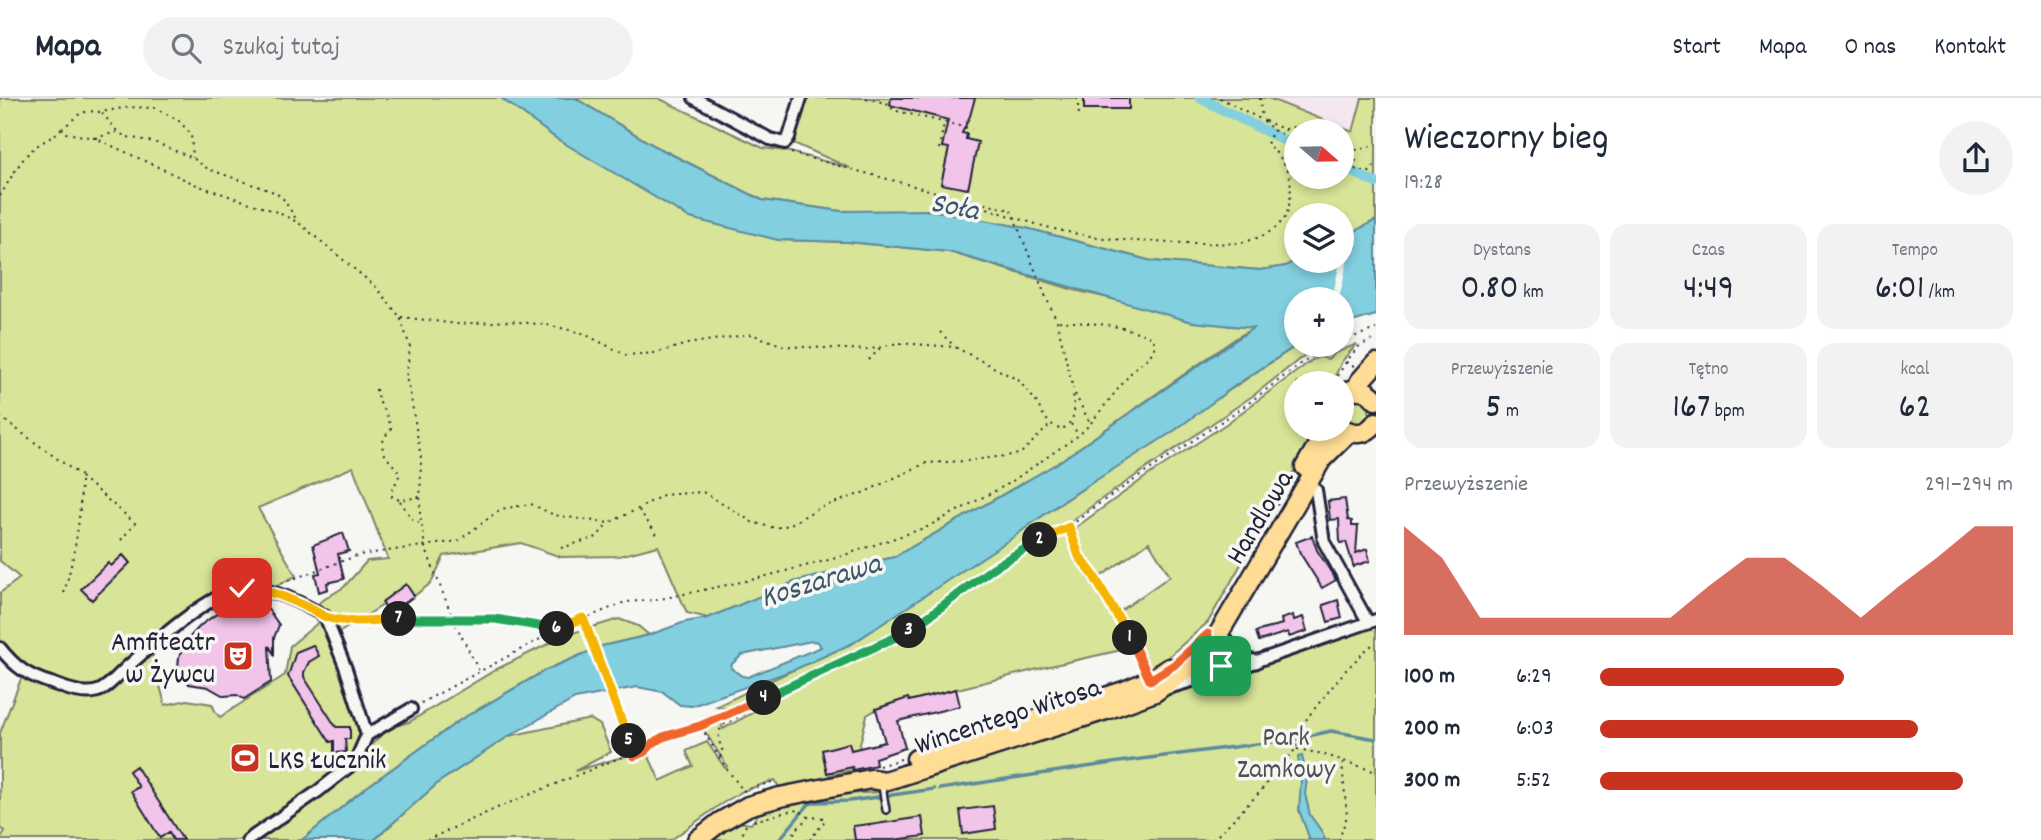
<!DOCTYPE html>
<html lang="pl">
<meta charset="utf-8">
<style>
:root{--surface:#fff;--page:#f2f2f3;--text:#1f2937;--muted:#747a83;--line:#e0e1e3;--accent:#c8321e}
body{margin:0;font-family:Dekko,sans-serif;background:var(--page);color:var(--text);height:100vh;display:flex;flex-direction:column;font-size:26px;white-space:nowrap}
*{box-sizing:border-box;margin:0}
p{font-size:23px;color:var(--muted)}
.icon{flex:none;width:38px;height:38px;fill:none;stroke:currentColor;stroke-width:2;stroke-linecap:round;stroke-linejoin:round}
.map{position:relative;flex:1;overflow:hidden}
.panel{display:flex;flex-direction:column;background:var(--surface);width:665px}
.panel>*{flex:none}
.needle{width:46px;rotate:110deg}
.tools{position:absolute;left:1284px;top:21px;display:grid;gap:14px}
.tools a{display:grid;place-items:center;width:70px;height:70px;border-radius:50%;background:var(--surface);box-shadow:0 4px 10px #0003;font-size:35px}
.pin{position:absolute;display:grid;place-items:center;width:60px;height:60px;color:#fff;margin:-30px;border-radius:14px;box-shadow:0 4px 10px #0006}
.km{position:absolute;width:35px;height:35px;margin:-18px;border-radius:50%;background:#222;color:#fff;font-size:19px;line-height:35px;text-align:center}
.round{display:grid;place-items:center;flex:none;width:74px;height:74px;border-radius:37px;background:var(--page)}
.summary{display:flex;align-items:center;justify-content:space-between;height:119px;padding:0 28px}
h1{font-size:38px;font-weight:600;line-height:52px}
.stats{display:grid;grid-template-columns:repeat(3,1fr);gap:10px;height:119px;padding:7px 28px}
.stats div{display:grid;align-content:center;border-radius:18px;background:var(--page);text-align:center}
.stats b{font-size:35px;font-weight:600}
.stats small{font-size:19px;font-weight:400}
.stats p{font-size:19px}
.chart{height:196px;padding:14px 28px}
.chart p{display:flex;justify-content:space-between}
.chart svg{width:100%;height:126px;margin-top:7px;fill:var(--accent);opacity:.7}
ul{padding:0 28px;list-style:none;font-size:23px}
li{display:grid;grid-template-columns:112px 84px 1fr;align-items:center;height:52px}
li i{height:18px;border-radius:9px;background:var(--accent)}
header{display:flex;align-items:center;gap:42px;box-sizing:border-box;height:98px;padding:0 35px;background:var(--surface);border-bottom:2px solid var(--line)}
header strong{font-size:33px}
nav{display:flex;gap:38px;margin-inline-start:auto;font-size:24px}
.search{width:490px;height:63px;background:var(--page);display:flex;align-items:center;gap:18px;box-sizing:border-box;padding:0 24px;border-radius:38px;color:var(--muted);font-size:26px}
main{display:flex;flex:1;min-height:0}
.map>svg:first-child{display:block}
</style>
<header>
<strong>Mapa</strong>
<div class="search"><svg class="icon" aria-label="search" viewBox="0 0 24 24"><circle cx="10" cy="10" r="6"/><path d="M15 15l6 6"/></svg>Szukaj tutaj</div>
<nav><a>Start</a><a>Mapa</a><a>O nas</a><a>Kontakt</a></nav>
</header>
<main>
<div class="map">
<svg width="1376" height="742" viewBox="0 0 1376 742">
<rect width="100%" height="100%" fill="#f6f6f2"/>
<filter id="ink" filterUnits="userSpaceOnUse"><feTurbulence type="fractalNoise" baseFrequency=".0143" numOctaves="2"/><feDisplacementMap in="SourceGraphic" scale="14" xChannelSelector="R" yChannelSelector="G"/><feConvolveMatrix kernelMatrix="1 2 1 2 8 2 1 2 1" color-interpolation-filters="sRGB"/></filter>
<g filter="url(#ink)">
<path fill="#f5e7ef" d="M 1268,0 L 1362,0 L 1354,34 Z"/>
<path fill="#d8e497" stroke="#7d8369" stroke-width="2" fill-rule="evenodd" d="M 0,0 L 501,0 L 557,41 L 778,142 L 848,144 L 949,154 L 1074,192 L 1230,228 L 1255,229 L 1236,240 L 1056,366 L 894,459 L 794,484 L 708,520 L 687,515 L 658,448 L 619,458 L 561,459 L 521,445 L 444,458 L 431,485 L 414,498 L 406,487 L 382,504 L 383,507 L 332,539 L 367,637 L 356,662 L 378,640 L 392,629 L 409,624 L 497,571 L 566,537 L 619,521 L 638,528 L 649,537 L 602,548 L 546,572 L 460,622 L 364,691 L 302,742 L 0,742 L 5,733 L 0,730 L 0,635 L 24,573 L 0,550 L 0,495 L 20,480 L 0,463 ZM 353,369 L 388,461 L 367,463 L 344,489 L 320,504 L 315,513 L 325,519 L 290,548 L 285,577 L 220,619 L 216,615 L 212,606 L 187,602 L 165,607 L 150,548 L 231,493 L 273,495 L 274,489 L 296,478 L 258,410 Z
M 575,0 L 658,0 L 763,50 L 786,53 L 850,70 L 791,44 L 802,0 L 1268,0 L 1353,34 L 1362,0 L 1376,0 L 1376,122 L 1342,140 L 1342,117 L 1297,117 L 1297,161 L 1286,168 L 1260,172 L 1152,163 L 1026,130 L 931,113 L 841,113 L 762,102 L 655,48 ZM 1297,33 L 1342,33 L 1342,79 L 1297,79 Z
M 1357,246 L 1342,263 L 1332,285 L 1297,285 L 1297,331 L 1314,331 L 1305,354 L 1208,524 L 1150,575 L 1135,549 L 1050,568 L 909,603 L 908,601 C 894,604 879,609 867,617 L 859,650 L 849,653 L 853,672 L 829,677 L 828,680 L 780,691 L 775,682 L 743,693 L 718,708 L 671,742 L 374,742 L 439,684 L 509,638 L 590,621 L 600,627 L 611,654 L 575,673 L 646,652 L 660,683 L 693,668 L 686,653 L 707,644 L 725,670 L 727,668 L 702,629 L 720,622 L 723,631 L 752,615 L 761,603 L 909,538 L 995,472 L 1045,444 L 1075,430 L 1147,378 L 1226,326 L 1312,262 L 1319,259 L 1328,261 L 1335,255 ZM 1149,444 L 1170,478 L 1116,516 L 1096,482 Z
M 1297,247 L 1322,247 L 1321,253 L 1306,256 L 1254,297 L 1100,402 L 1067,427 L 1042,438 L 991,469 L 916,525 L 735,608 L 728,611 L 717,608 L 827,556 L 853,545 Z
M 1355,299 C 1365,302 1372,307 1368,319 L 1358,327 L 1345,323 L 1342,318 L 1342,309 L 1350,313 L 1352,308 L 1346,303 Z
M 1376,528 L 1376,742 L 713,742 L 738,724 L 751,726 L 761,712 L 817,698 L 878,694 L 935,673 L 1191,587 L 1284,561 Z"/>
<path fill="#81cfdf" stroke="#5b8a9d" stroke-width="2" fill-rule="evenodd" d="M 501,0 L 575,0 L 655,48 L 762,102 L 841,113 L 931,112 L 1026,130 L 1152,163 L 1260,172 L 1286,168 L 1297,161 L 1297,163 L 1342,163 L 1342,140 L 1376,122 L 1376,217 L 1342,227 L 1342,201 L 1297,201 L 1297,247 L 1236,287 L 1174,333 L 1063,403 L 1012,440 L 853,545 L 796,571 L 692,608 L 680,607 L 663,594 L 637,589 L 575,601 L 509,638 L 439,684 L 374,742 L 302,742 L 364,691 L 460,622 L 546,572 L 602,548 L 649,537 L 685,524 L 708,520 L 794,484 L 894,459 L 1056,366 L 1253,230 L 1192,224 L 949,154 L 848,144 L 778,142 L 690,120 L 557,41 ZM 812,543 L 818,544 L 821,549 L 748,579 L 742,578 L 731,570 L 732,566 L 742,557 Z
M 1302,658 L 1307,681 L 1305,696 L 1310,717 L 1322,734 L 1325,742 L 1310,742 L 1299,712 L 1301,684 L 1298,659 Z"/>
<path fill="#f6f6f2" d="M 1355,128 L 1339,201 L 1332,201 L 1340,163 L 1342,163 L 1347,133 Z"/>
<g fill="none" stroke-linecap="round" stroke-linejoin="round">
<path stroke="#5b8a9d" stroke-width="3.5" d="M 940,691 L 1126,663 L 1295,641 L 1331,633 L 1376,641
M 779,742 L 809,706 L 816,704 L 850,703 L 934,691"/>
<path stroke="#81cfdf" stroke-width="10" d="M 1200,0 L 1297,49
M 1342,69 L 1376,85"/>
</g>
<path fill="#f2c4e9" stroke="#22223b" stroke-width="2" d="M 891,0 L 975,0 L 970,18 L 962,35 L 967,36 L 966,41 L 978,44 L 968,91 L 941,86 L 949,50 L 942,49 L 948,22 L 890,7 Z
M 1084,0 L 1129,0 L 1129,11 L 1084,11 Z
M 1345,401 L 1348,422 L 1352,423 L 1352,428 L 1358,428 L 1356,455 L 1367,451 L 1370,463 L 1354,468 L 1354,470 L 1346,444 L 1340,445 L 1339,421 L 1330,422 L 1328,403 Z
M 343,435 L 349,453 L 338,456 L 344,481 L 327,485 L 328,491 L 319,494 L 315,476 L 320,475 L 313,447 Z
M 1312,438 L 1317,452 L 1336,482 L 1322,490 L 1300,455 L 1296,444 Z
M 123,457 L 130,465 L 92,502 L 81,491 L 108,465 L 111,468 Z
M 406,486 L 414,498 L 390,516 L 382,504 Z
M 1338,502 L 1342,520 L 1328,524 L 1323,507 Z
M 241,508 L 261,508 L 268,511 L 279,527 L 274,540 L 274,556 L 269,548 L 271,584 L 244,601 L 237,597 L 224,598 L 208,589 L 189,586 L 178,570 L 179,559 L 185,544 L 201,527 L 215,517 Z
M 1293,517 L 1294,522 L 1303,519 L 1307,533 L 1289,539 L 1288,534 L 1259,543 L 1256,534 L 1282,526 L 1281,521 Z
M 313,547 L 319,558 L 309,564 L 304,574 L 304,579 L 336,629 L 350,629 L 350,641 L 345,641 L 346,654 L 334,655 L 334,643 L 330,644 L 288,578 L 296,554 Z
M 956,591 L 960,608 L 898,623 L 905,650 L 875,660 L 876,667 L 853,672 L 852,669 L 827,675 L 822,652 L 849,645 L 851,652 L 885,644 L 876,611 L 908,600 L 909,603 Z
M 136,668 L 183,742 L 173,742 L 169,734 L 160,740 L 131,693 L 139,689 L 129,673 Z
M 993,708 L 996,731 L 963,736 L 960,712 Z
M 922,719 L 925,738 L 893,742 L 855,742 L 853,728 L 869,726 L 870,727 Z"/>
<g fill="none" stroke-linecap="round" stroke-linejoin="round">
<g stroke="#22223b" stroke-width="10">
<path id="lane" d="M 1079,458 C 1106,496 1130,537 1149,579
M 882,688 L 886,712"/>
</g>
<g stroke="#22223b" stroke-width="16">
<path id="street" d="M 694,0 L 770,41 L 785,45 L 789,39 L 801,0
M 1316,392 L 1324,444 L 1368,524
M 1214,536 L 1219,535 L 1239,556 L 1250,562 L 1257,563 L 1376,522
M 1208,546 L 1213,563 L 1229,572
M 0,550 C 15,569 28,578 51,585 C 65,590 84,598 98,593 C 108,590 119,576 127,569 C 152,547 208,496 240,491 C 268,487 301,505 325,518 L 346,571 L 367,637
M 1168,590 L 1257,564
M 248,742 L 317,694 L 355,664 L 367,637 L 411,611"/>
</g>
<g stroke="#22223b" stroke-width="23">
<path id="primary" d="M 1356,291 L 1360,283 L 1376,265
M 1342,296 C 1355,289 1367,290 1376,302
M 1342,330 C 1355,338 1367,337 1376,324
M 1305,369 L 1327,331
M 916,661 L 1124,593 L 1150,582 L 1169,570
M 697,742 L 720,724 L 748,708 L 780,699 L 871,681 L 885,683 L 1106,612 L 1155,594 L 1191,568 L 1219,535 L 1322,361 L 1349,334"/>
</g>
<path stroke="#22223b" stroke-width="2" stroke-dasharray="2 5" stroke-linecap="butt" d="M 866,0 L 889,6 L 893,12 L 972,31
M 1077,0 L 1079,16
M 1220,0 L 1264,23 L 1273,32 L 1297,43
M 1260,0 L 1262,21
M 102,15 L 117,33
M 1265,23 L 1297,37
M 62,31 L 78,17 L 88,13 L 101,14 L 129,9 L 155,10 L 178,22 L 191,36 L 193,60
M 1285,31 C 1297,28 1309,25 1319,33
M 95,40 L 117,34 L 127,39 L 154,44 L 193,60 L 208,71 L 274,94 L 282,99 L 298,124
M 1342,49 C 1354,55 1364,51 1376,46
M 939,51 L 944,25
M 791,55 L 962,101
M 1342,57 L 1359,64
M 1342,65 L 1357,72 L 1370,74 L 1376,65
M 0,98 C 10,82 19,63 33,51 C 42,43 53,40 61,31 L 66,35 L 95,40 L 199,88 L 277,114 L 299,125 L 376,189 L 400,219 L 410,249 L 406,280 L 410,294 L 421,360 L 420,416 L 425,449 L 453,521 L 479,573
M 961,101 C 999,114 1038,129 1078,136 C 1118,143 1159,145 1200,145 C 1212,145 1225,146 1237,145 C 1259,142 1286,130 1289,107 C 1294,78 1288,65 1267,46 L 1273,32
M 971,103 L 1011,112
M 1045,197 L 1057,223 L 1073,291
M 401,219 L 457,226 L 510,223 L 548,227 L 582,235 L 626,257 L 656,255 L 687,246 L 751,236 L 784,248 L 867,252 L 898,245 L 955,249 L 1018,282 L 1035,302 L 1045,320 L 1051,326 L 1061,332 C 1078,321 1074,311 1073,293
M 940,234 L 955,249
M 1342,243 L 1376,231
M 869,262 L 880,250
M 1354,268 L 1346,264 L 1358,249 L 1376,240
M 1334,284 L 1346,264
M 376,291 C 377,306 389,316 391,331 C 372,352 389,359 400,376 L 392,393 L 392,399 L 400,402 L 420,399
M 1075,296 L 1090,325
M 0,319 L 81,378 C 81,424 75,455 63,499
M 1071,326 L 1078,336
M 81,379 L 135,425 L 121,442
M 400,403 L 412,421 L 419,425
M 639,412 L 658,438
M 1069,430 L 1076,451
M 1256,444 L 1293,379
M 561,450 L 597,439 L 608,425
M 282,485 L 359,457 L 458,443 L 501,411 L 531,406 L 554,417 L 608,425 L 638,411 L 663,397 L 703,394 L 752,424 L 775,430 L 789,427 L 817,411 L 865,394 L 926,365 L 966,363 L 1020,356 L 1051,326
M 338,521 C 389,524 440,518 491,521 C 512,522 534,528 556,531
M 583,521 L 634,657
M 1177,557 L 1189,548
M 421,605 L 557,532 L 625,504 L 656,502 L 755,481 L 836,460 L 927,429 L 1008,386 L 1079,337 L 1090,326 L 1134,271 L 1150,258 L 1155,248 L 1153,240 C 1122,226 1091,225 1057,223
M 701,629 L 726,670 L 742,691
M 1297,651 L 1323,656 L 1376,674
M 720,659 L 723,654 C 707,617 741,628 754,605
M 879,668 L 901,661
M 743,693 L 775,683 L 776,685
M 754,723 L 793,712 L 800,713 L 808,719
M 427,742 L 497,710 L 619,660 L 634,658 L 644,654 L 653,644 L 663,639 L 700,628 L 905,536 L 940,511 L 993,470 L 1046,439 L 1069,429 L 1094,409 L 1246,307 L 1299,267 L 1315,257 L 1327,256 L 1334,247
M 740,742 L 746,727
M 791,742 L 795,733 L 808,719 L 827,720
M 810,742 L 826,721
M 1213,742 L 1259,695 L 1283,664 L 1296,651 L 1307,620 L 1345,573 L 1369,549 L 1376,545
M 1339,742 L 1347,718 L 1342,665"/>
<use href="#lane" stroke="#f6f6f2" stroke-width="5"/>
<use href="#street" stroke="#f6f6f2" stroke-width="10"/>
<use href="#primary" stroke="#ffdd96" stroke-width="18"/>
<path stroke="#22223b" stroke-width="2" stroke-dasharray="2 5" stroke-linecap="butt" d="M 1011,112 L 1045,197"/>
</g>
</g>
<g fill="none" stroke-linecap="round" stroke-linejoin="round" filter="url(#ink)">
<g stroke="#fff" stroke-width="14">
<path id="split-1" d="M 1130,540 L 1150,582 L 1174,567 L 1208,536 C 1207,550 1208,560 1221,568"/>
</g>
<g stroke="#fff" stroke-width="14">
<path id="split-2" d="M 1040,442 L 1069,429 L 1079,458 L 1094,478 L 1130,540"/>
</g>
<g stroke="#fff" stroke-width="14">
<path id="split-3" d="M 909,533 L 993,470 L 1040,442"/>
</g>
<g stroke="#fff" stroke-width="14">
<path id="split-4" d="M 764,600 L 909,533"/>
</g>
<g stroke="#fff" stroke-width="14">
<path id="split-5" d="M 629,643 L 634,658 L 644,654 L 653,645 L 663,639 L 700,628 L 764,600"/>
</g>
<g stroke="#fff" stroke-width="14">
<path id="split-6" d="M 557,531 L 583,520 L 629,643"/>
</g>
<g stroke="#fff" stroke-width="14">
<path id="split-7" d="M 399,521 L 495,521 L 557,531"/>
</g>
<g stroke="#fff" stroke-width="14">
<path id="split-8" d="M 242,490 C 269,491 287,500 311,511 C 316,513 321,517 326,519 C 348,526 376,522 399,521"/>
</g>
<use href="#split-1" stroke="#f0652b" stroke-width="9"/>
<use href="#split-2" stroke="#f5b400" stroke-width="9"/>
<use href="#split-3" stroke="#22a559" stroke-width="9"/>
<use href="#split-4" stroke="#22a559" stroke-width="9"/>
<use href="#split-5" stroke="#f0652b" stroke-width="9"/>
<use href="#split-6" stroke="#f5b400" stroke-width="9"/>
<use href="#split-7" stroke="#22a559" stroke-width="9"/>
<use href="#split-8" stroke="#f5b400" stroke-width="9"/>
</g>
<defs>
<g id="theatre-square" transform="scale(1.575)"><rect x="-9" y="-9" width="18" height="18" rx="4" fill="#c8321e" stroke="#f6f6f2"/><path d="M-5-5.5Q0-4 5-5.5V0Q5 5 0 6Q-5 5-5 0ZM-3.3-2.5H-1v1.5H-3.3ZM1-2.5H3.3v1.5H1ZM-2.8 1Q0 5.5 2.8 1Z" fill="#fff"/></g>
<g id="stadium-square" transform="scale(1.575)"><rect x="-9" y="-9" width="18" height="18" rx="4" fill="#c8321e" stroke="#f6f6f2"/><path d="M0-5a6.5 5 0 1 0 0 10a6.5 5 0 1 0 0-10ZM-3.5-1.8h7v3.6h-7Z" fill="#fff"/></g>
</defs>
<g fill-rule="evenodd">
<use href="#theatre-square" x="238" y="558"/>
<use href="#stadium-square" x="245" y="660"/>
</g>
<g text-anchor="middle" stroke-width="7" stroke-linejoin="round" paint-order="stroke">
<g font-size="28" fill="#22223b" stroke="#f6f6f2">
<text transform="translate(1258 418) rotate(-59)" y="10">Handlowa</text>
<text transform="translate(1007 616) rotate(-18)" y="10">Wincentego Witosa</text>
</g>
<g font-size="28" fill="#22223b" stroke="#f6f6f2" text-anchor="end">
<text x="215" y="552">Amfiteatr<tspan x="215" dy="32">w Żywcu</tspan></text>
<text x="268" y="670" text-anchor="start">LKS Łucznik</text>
</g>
<g font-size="28" fill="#505252" stroke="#f6f6f2">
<text x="1286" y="647">Park<tspan x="1286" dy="32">Zamkowy</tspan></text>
</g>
<g font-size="30" font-style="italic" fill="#3e566c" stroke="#f6f6f2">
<text transform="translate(955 107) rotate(11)" y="10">Soła</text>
<text transform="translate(820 481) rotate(-17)" y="10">Koszarawa</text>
</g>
</g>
</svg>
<div class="tools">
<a><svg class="needle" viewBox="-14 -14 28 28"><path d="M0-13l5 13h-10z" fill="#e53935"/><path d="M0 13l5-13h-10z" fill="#747a83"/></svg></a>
<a><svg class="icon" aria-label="layers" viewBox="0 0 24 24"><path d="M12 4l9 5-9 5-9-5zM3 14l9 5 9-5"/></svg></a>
<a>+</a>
<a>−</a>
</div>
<div class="pin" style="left:1221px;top:568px;background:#1e9e55"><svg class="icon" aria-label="arrive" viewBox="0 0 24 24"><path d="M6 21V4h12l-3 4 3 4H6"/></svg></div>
<div class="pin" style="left:242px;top:490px;background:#d93025"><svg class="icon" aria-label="check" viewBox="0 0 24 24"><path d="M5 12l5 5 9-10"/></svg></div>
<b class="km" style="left:1130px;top:540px">1</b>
<b class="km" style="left:1040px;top:442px">2</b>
<b class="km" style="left:909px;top:533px">3</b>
<b class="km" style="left:764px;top:600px">4</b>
<b class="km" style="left:629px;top:643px">5</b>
<b class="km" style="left:557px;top:531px">6</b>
<b class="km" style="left:399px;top:521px">7</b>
</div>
<section class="panel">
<div class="summary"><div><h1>Wieczorny bieg</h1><p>19:28</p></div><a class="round"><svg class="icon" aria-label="share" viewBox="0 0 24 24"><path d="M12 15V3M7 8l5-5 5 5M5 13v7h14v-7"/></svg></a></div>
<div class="stats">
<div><p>Dystans</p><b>0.80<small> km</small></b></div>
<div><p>Czas</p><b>4:49</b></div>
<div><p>Tempo</p><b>6:01<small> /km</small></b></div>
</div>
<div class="stats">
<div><p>Przewyższenie</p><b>5<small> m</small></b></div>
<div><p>Tętno</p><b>167<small> bpm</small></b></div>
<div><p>kcal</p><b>62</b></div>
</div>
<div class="chart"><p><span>Przewyższenie</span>291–294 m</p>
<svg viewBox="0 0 160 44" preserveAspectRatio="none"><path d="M0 44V6L10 17L20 38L30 38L40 38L50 38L60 38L70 38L80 27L90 17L100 17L110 27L120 38L130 27L140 17L150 6L160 6V44z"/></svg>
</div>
<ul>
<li><b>100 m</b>6:29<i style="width:59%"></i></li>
<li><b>200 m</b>6:03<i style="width:77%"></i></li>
<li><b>300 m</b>5:52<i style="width:88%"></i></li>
</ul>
</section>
</main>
